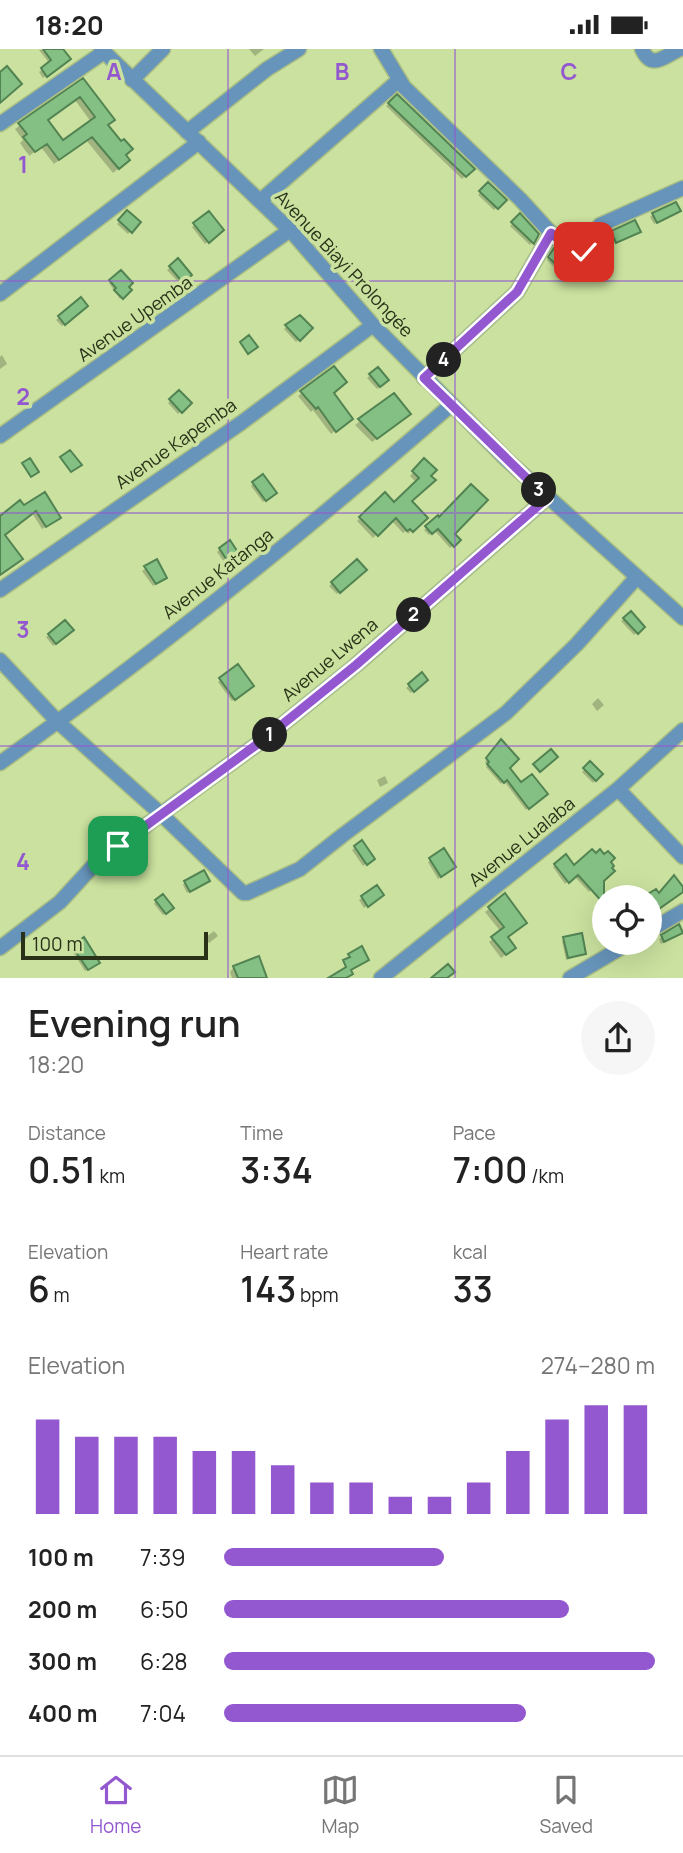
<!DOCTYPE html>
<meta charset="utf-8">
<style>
:root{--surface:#fff;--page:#f6f6f6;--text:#222;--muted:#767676;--line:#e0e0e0;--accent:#9358d0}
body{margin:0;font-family:Manrope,sans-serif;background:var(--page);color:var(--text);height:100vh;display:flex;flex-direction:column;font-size:26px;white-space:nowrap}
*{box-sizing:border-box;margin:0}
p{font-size:23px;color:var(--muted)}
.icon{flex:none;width:38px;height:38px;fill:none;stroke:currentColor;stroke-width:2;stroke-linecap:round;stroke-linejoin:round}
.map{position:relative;height:929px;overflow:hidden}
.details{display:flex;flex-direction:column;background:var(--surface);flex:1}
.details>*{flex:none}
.buttons{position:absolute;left:592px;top:836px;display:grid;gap:14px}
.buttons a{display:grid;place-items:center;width:70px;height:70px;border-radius:50%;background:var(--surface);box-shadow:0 7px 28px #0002;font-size:35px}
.scale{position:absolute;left:21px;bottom:18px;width:187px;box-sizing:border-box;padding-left:7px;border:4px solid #293218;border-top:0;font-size:19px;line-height:24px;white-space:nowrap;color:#293218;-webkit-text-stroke:5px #cae19f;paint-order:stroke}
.pin{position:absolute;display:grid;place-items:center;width:60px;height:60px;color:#fff;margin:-30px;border-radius:14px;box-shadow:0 4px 10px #0006}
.km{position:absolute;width:35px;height:35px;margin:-18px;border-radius:50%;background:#222;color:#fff;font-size:19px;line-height:35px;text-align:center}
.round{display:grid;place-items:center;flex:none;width:74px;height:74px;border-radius:37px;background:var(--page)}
.overview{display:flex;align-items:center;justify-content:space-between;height:119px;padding:0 28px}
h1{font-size:38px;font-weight:600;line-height:52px}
.figures{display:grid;grid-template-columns:repeat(3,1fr);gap:10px;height:119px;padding:7px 28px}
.figures div{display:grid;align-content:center}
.figures b{font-size:35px;font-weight:600}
.figures small{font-size:19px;font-weight:400}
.figures p{font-size:19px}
.chart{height:196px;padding:14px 28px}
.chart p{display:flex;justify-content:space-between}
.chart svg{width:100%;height:126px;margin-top:7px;stroke:var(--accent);stroke-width:6}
ul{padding:0 28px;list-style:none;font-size:23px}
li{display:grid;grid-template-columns:112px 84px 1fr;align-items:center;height:52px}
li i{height:18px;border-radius:9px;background:var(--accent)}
.status{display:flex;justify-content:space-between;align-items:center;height:49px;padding:0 35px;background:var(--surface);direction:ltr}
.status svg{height:19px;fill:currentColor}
.menu{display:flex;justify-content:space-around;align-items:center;height:98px;border-top:2px solid var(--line);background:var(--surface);font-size:19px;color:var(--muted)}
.menu a{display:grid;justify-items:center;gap:4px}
.menu .selected{color:var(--accent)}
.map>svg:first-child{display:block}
</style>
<div class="status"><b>18:20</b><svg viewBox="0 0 49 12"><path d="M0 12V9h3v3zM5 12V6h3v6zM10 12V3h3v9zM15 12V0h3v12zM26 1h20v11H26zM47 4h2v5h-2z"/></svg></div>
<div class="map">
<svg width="683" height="929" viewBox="0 0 683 929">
<rect width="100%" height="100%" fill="#cae19f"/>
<path fill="#0003" fill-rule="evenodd" d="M 61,0 L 66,13 L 43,29 L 39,23 L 50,15 L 39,1 Z
M 249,0 L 264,0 L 255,7 Z
M 83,31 L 106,77 L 124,107 L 123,116 L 113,124 L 86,91 L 54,115 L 41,98 L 29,107 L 20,94 L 23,91 L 15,80 ZM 75,51 L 91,73 L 62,94 L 46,72 Z
M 397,47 L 472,120 L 462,130 L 386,57 Z
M 488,135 L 504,151 L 494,161 L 478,146 Z
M 127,163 L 139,173 L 128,185 L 117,175 Z
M 208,164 L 219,184 L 205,195 L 192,178 Z
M 676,164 L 654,175 L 650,168 L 653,165 Z
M 520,167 L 537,186 L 530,196 L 510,177 Z
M 635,173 L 636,185 L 613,195 L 609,187 Z
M 551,204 L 566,211 L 557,221 L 547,211 Z
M 178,211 L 190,226 L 180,235 L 167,221 Z
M 121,223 L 129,241 L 120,250 L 109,234 Z
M 80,250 L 86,257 L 62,277 L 56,271 Z
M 300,268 L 311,279 L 296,293 L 284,280 Z
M 2,306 L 7,315 L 0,320 L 0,308 Z
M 333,320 L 332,344 L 347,373 L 331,385 L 313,361 L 311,363 L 298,347 Z
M 377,320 L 387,331 L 377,340 L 367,329 Z
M 179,343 L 190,354 L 178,365 L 168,354 Z
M 394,346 L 405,369 L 372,393 L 355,376 Z
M 424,412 L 429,427 L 434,431 L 410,452 L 425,469 L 408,485 L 406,482 L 403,484 L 391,471 L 373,489 L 357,472 L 385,446 L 394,455 L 417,434 L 410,427 Z
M 253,435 L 272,447 L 263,453 L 251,437 Z
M 44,445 L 55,472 L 42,480 L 32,464 L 3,486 L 0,525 L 0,466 L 20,453 L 23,458 Z
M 438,468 L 459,491 L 450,499 L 434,481 L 429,486 L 424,481 Z
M 220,500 L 238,514 L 229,520 L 217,503 Z
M 357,512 L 364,521 L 337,545 L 329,537 Z
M 156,513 L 165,529 L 153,537 L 142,522 Z
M 631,564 L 643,578 L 634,586 L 621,572 Z
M 71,581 L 53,597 L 46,588 L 49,586 Z
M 238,618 L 250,639 L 232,652 L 218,633 Z
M 422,626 L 426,631 L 411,644 L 406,639 Z
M 598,649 L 604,656 L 597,662 L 592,655 Z
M 501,693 L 507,719 L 521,735 L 543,747 L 526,761 L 504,732 L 501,735 L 486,718 L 488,716 L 485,713 Z
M 590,715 L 601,725 L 593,734 L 582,723 Z
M 385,727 L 388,734 L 380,738 L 377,731 Z
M 362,793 L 370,812 L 363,817 L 352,801 Z
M 604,807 L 612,822 L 589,843 L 575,828 L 565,835 L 553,818 L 566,808 L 574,818 Z
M 431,810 L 451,821 L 438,830 L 428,813 Z
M 208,832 L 187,844 L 183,836 L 185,833 Z
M 376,839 L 379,849 L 364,859 L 359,851 Z
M 655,842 L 663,856 L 653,863 L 649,858 L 649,849 L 646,849 Z
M 505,847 L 506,888 L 510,902 L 501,909 L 489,893 L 501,883 L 485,863 Z
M 156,852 L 172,859 L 163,866 L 154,855 Z
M 214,882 L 218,887 L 209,894 L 205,889 Z
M 681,884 L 661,895 L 659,890 L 662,888 Z
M 564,890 L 584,905 L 566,911 L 562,892 Z
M 73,898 L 96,916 L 85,922 L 71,900 Z
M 234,918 L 265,929 L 232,929 L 230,923 Z"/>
<path fill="#84c083" stroke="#528352" stroke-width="2" fill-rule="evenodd" d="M 43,0 L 63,0 L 71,10 L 47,28 L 41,19 L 51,11 Z
M 7,17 L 22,35 L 0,54 L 0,23 Z
M 83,29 L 115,71 L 108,76 L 121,92 L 124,90 L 133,100 L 126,106 L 130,111 L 119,120 L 92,88 L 59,111 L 47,95 L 35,103 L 23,88 L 27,85 L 18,74 ZM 80,48 L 95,68 L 63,91 L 48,71 Z
M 397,45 L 475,120 L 466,128 L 388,54 Z
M 488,133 L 507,151 L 498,160 L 479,142 Z
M 676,153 L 681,162 L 657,174 L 652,164 Z
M 127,161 L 141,173 L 132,184 L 118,171 Z
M 209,162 L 224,181 L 209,194 L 193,174 Z
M 520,164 L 539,185 L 534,195 L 511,173 Z
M 635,171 L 641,183 L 616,194 L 611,182 Z
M 554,199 L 569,211 L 561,220 L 548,208 Z
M 178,209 L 192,226 L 183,234 L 169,217 Z
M 121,221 L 133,234 L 129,238 L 132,241 L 123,250 L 114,241 L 116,239 L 109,231 Z
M 81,248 L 88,257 L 65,276 L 58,267 Z
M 300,266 L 313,279 L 300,292 L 285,276 Z
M 249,286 L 258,298 L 248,305 L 240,293 Z
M 334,317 L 347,333 L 334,344 L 353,370 L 336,383 L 318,358 L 316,360 L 300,342 Z
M 378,318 L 389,331 L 380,338 L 369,325 Z
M 179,341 L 192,354 L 182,364 L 169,350 Z
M 394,344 L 411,365 L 377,390 L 358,370 Z
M 70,401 L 82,416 L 71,423 L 60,408 Z
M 30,409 L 39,423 L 31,428 L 22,414 Z
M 424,409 L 437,421 L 431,427 L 436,431 L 412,452 L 428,469 L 413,483 L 410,480 L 407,482 L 396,469 L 378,487 L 359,468 L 385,443 L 394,453 L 419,429 L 412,422 Z
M 263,425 L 277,444 L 266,452 L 252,433 Z
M 471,435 L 488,451 L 455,485 L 461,491 L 454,498 L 438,480 L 432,485 L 425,477 L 438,466 L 439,468 Z
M 45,443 L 61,469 L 46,478 L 36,462 L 5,486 L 23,510 L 0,526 L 0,467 L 20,451 L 24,456 Z
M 230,491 L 243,511 L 232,519 L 219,499 Z
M 157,510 L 167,529 L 156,535 L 144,517 Z
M 357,510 L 367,521 L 340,544 L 331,533 Z
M 631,562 L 645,578 L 638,585 L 623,569 Z
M 65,571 L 74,581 L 56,595 L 48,585 Z
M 238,615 L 254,637 L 235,651 L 219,629 Z
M 422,623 L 428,631 L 414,643 L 408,635 Z
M 501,690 L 519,710 L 510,719 L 521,733 L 532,725 L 548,745 L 529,760 L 507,731 L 504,734 L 487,715 L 489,713 L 486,709 Z
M 551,700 L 558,708 L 540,723 L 533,715 Z
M 590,712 L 603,725 L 596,732 L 583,719 Z
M 362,791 L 375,810 L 367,816 L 354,797 Z
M 444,799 L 456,818 L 441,828 L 429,809 Z
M 592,800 L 596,804 L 600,800 L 604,805 L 608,802 L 615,809 L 611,813 L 614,817 L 612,819 L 615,822 L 604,832 L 604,855 L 578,826 L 569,834 L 554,815 L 566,805 L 574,816 Z
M 204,821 L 210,832 L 190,843 L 184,832 Z
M 674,826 L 683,838 L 683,843 L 656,862 L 646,846 L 656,840 L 659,844 Z
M 377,836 L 384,846 L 368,858 L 361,847 Z
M 505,844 L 527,874 L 508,888 L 516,899 L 506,906 L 491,888 L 504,878 L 488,858 Z
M 163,845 L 174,859 L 166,865 L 155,851 Z
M 679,875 L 683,884 L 664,893 L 661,886 Z
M 582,884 L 586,905 L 568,909 L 563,888 Z
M 84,888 L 100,914 L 88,921 L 72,897 Z
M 362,897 L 369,911 L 351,921 L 353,925 L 346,929 L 328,929 L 346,918 L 343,911 L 350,908 L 348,905 Z
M 259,907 L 267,929 L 238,929 L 233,917 Z
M 448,915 L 455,923 L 447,929 L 431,929 Z"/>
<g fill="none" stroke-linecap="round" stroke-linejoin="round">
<g stroke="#aabe84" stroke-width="17">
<path id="minor" d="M 101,0 L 290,181 L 373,276 L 507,411 L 683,569
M 381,0 L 404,38 L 520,150 L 551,184 L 575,204 L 594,199 L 598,179 L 600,176 L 683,139
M 642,0 C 652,22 664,7 680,0
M 132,31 L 163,0
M 0,75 L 104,3
M 187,83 L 267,20 L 299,0
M 260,152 L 399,31
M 0,245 L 199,93
M 424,329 L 517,243 L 551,184
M 0,387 L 290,181
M 0,541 L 241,374 L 373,276
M 0,611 L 58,673 L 161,765 L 243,844 L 247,844 L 300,820 L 343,786 L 506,664 L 577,595 L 637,528
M 0,714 C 157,603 306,482 451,356
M 618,740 L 683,808
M 649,882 L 683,862
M 0,899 L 60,853 L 93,817 L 161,765 L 263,691 L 356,616 L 547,449
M 381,929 L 618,740 L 683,681
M 570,929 L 629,894"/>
</g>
<use href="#minor" stroke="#6794ba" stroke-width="14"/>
</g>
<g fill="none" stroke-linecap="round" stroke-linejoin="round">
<g stroke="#fff" stroke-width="14">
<path id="route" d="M 118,797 L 263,691 L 356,616 L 547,449 L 424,329 L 517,243 L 551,184 L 575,204 L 584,203"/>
</g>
<use href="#route" stroke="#9358d0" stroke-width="9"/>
</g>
<path fill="none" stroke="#9358d0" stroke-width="2" stroke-opacity="0.55" d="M 228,0 L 228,929M 455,0 L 455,929M 0,232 L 683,232M 0,464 L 683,464M 0,697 L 683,697"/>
<g text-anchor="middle" stroke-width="7" stroke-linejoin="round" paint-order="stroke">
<g font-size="18" fill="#293218" stroke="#cae19f">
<text transform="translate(344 215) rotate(47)" y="6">Avenue Biayi Prolongée</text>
<text transform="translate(135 270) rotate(-35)" y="6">Avenue Upemba</text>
<text transform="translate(176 395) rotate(-35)" y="6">Avenue Kapemba</text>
<text transform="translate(218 525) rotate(-38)" y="6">Avenue Katanga</text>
<text transform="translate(330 611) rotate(-40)" y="6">Avenue Lwena</text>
<text transform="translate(522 793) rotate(-39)" y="6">Avenue Lualaba</text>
</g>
</g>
<g font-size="23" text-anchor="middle" font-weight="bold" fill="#9358d0" stroke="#cae19f" stroke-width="7" stroke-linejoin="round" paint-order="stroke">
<text x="114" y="31">A</text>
<text x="342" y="31">B</text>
<text x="569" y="31">C</text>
<text x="23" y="124">1</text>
<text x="23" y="356">2</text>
<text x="23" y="589">3</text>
<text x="23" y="821">4</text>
</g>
</svg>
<div class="buttons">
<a><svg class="icon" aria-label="locate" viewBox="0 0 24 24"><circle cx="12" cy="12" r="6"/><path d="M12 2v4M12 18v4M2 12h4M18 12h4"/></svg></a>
</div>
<div class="scale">100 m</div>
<div class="pin" style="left:118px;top:797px;background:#1e9e55"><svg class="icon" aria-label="arrive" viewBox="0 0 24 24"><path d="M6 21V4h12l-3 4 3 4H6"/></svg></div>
<div class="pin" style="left:584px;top:203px;background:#d93025"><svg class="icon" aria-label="check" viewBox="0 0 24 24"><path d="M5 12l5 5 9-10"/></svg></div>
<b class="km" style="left:270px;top:686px">1</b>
<b class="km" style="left:414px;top:566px">2</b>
<b class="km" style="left:539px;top:441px">3</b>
<b class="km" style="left:444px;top:311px">4</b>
</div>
<section class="details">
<div class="overview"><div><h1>Evening run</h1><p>18:20</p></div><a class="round"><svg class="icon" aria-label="share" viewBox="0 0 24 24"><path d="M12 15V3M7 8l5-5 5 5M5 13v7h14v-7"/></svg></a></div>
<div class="figures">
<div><p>Distance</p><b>0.51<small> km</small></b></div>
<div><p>Time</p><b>3:34</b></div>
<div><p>Pace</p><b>7:00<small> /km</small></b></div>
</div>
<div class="figures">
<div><p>Elevation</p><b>6<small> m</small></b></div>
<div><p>Heart rate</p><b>143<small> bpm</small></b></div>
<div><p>kcal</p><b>33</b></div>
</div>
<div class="chart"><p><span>Elevation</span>274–280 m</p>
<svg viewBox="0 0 160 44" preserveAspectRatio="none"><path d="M5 44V11M15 44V17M25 44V17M35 44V17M45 44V22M55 44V22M65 44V27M75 44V33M85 44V33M95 44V38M105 44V38M115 44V33M125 44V22M135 44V11M145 44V6M155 44V6"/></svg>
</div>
<ul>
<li><b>100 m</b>7:39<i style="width:51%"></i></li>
<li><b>200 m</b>6:50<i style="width:80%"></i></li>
<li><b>300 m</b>6:28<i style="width:100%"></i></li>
<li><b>400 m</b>7:04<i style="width:70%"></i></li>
</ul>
</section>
<nav class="menu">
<a class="selected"><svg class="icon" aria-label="home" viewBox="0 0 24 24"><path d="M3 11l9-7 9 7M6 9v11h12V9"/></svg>Home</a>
<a><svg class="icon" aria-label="map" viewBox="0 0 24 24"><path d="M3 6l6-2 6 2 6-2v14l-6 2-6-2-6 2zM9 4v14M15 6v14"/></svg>Map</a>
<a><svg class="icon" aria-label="saved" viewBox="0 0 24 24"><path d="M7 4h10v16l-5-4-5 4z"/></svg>Saved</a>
</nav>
